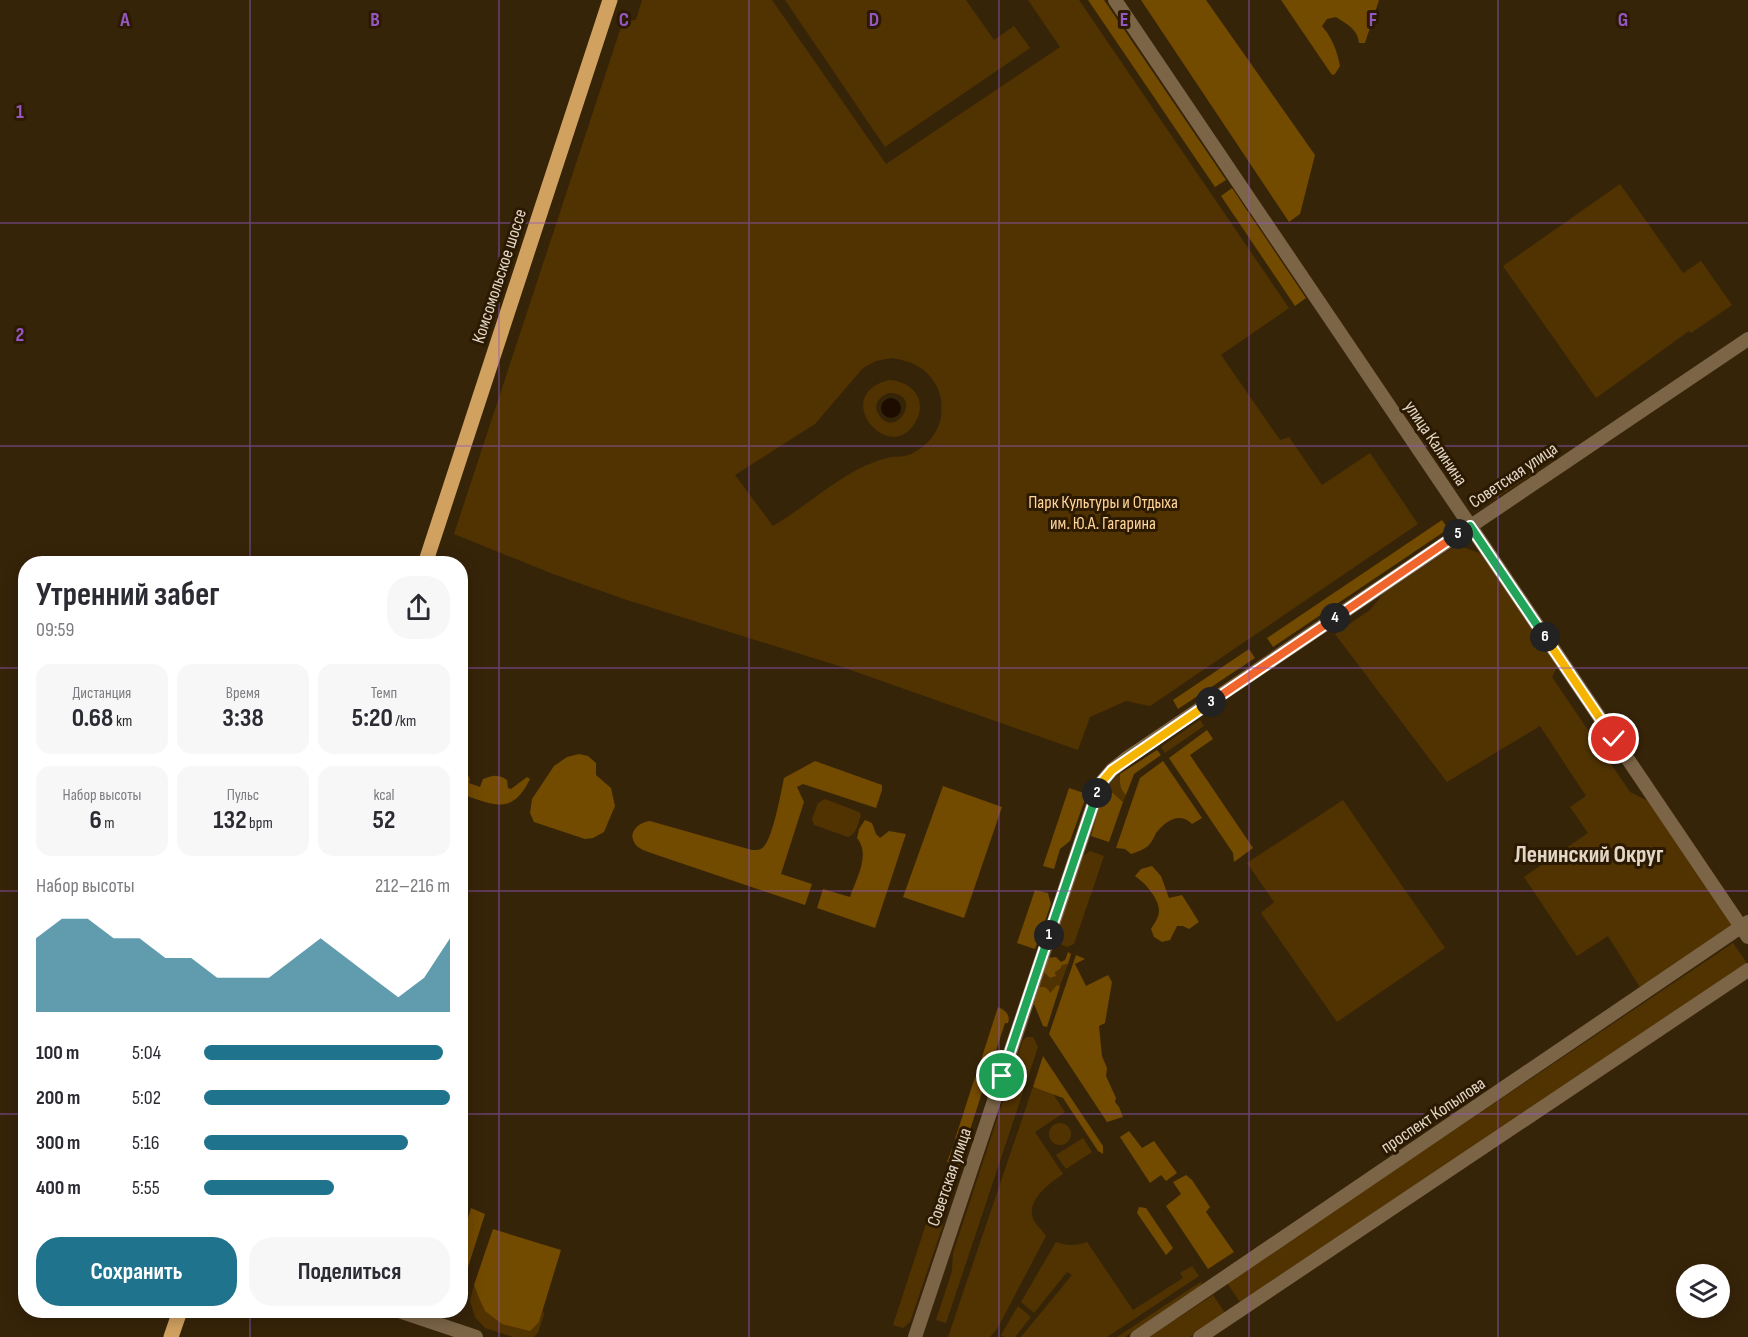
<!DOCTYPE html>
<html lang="ru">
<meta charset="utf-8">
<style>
:root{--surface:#fff;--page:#f7f7f7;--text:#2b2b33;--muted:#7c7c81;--accent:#1f738d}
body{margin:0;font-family:"Sofia Sans Condensed",sans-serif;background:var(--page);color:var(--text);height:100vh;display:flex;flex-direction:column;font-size:22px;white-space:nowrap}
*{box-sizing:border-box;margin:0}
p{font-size:20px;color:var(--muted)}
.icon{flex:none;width:33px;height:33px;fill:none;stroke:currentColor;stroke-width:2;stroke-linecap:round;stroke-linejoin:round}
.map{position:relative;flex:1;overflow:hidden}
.details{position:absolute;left:18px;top:556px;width:450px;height:762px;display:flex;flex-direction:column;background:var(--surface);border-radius:24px;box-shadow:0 3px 15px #0003}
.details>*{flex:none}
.controls{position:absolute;left:1676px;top:1264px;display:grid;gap:12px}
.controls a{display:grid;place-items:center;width:54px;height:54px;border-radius:50%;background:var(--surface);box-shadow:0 3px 15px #0003;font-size:30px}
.pin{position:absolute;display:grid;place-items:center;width:51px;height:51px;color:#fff;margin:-26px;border:3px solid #fff;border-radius:50%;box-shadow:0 2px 6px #0007}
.km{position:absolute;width:30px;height:30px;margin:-15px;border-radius:50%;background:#222;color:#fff;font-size:16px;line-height:30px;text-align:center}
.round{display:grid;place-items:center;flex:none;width:63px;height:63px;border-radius:24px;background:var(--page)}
.summary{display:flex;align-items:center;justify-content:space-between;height:102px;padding:0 18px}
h1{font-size:33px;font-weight:700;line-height:45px}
.metrics{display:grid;grid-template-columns:repeat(3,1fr);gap:9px;height:102px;padding:6px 18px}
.metrics div{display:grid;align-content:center;border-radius:15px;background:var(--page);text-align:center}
.metrics b{font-size:26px;font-weight:700}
.metrics small{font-size:16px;font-weight:400}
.metrics p{font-size:16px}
.chart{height:168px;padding:12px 18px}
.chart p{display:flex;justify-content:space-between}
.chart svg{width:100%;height:108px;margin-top:6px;fill:var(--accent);opacity:.7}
.button{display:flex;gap:12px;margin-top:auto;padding:12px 18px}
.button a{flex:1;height:69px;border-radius:24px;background:var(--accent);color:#fff;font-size:24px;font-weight:700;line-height:69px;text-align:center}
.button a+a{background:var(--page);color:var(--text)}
ul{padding:0 18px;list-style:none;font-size:20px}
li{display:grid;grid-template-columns:96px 72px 1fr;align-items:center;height:45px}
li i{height:15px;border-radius:8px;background:var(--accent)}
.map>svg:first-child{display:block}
</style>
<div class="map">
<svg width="1748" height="1337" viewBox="0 0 1748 1337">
<rect width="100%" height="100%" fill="#362409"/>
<path fill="#513302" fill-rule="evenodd" d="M 642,0 L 772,0 L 886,164 L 1060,47 L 1028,0 L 1079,0 L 1289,308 L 1221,355 L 1280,440 L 1289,437 L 1322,485 L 1370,453 L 1418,524 L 1150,706 L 1126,701 L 1090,717 L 1078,750 L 842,667 L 627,600 L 553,574 L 454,534 L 623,21 L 636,20 ZM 891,358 C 911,361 926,367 936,385 C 942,395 942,406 941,417 C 938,435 923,451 905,456 C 900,457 893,456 887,458 C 876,461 863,466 853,472 C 825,488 800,510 773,526 L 735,475 L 815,424 L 863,368 L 876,361 Z
M 785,0 L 966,0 L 994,40 L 1014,26 L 1030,48 L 885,147 Z
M 1620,184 L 1683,273 L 1701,261 L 1732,305 L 1691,333 L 1689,331 L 1596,398 L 1503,266 Z
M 889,380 C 911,381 928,399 916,421 C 891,468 828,396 889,380 ZM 889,393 C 925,393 896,441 879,415 C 872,406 879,396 889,393 Z
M 1532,462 L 1538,470 L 1490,502 L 1485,493 Z
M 1457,545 L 1485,555 L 1558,665 L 1552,677 L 1630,792 L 1652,803 L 1735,926 L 1641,989 L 1608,936 L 1577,956 L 1524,877 L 1588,833 L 1570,807 L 1586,796 L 1540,726 L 1447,782 L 1335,634 L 1370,610 L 1383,594 Z
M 1200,720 L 1204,726 L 1165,753 L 1161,747 Z
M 1120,774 C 1120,783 1119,789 1126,795 L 1123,802 L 1113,793 L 1103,794 L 1111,782 Z
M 825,799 L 859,812 L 861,815 C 858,823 857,834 848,837 L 814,825 L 812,819 L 818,803 Z
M 1343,800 L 1445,948 L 1337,1022 L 1261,913 L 1274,902 L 1247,863 Z
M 1090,851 L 1104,856 L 1074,944 L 1067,947 L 1060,944 L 1056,937 L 1083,856 Z
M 1733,943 L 1747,963 L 1240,1302 L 1227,1283 Z
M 1068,964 L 1060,986 L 1057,985 L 1052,992 L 1050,993 C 1048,987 1044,986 1039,987 L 1044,972 L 1056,976 L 1055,972 L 1062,965 Z
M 1027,1037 L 1033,1037 L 1038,1047 L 946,1323 L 936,1320 L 952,1271 L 953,1253 L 1023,1040 Z
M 1033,1087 L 1053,1094 L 1065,1112 L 1035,1132 L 1063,1174 C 1050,1183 1024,1201 1034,1221 C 1037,1226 1043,1231 1046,1236 L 997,1329 L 990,1337 L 948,1337 Z
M1049 1134a11 11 0 1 1 22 0a11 11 0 1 1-22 0Z
M 1083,1138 L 1092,1152 L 1066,1169 L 1056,1155 Z
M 930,1212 C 938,1215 941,1217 943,1225 L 910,1322 L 903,1328 L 893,1325 Z
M 1056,1242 C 1066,1246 1077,1246 1087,1242 L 1133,1310 L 1183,1278 L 1180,1273 L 1192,1266 L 1199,1276 L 1107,1337 L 1021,1337 L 1072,1275 L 1067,1272 L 1034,1313 L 1021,1302 Z
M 1202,1281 L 1200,1287 L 1125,1337 L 1117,1337 Z
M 474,1285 L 485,1311 L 539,1322 L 543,1311 L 544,1314 L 538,1333 L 534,1337 L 513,1337 L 485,1328 L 475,1317 L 470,1301 Z
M 1213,1295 L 1225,1313 L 1190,1337 L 1149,1337 Z
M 1018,1306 L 1031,1317 L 1015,1337 L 1004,1337 L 1001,1335 Z"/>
<path fill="#724a00" d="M 1088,0 L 1104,0 L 1226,180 L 1215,187 Z
M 1141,0 L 1206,0 L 1315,155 L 1300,214 L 1289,222 Z
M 1281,0 L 1379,0 L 1365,43 L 1359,43 C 1358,29 1346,24 1336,17 L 1327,19 L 1322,26 C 1332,38 1337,50 1340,66 L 1335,74 L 1332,75 Z
M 1232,188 L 1306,298 L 1295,306 L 1221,196 Z
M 1442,520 L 1448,529 L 1273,647 L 1267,638 Z
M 1249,649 L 1255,658 L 1178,709 L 1173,700 Z
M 1207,730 L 1213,739 L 1190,755 L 1253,848 L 1234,862 L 1233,853 L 1169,758 Z
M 1157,750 L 1161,755 L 1134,774 L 1126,795 C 1119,789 1120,783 1120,774 Z
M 579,754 L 588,756 L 596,763 L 596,775 L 611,788 L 615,806 L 604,832 L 593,838 L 585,839 L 534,822 L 530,813 L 532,799 L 554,766 L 567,757 Z
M 815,761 L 882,785 L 882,790 L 876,808 L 803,784 L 797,787 L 804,802 L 781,874 L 812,884 L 805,905 L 651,853 C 646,851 636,848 634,842 C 628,831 640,822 650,821 L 752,850 C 757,850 762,850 765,845 C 773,835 781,793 784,778 Z
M 1163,761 L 1202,818 L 1192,824 C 1180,811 1165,821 1156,833 C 1154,837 1152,842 1148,846 C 1143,850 1137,852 1131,854 L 1125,849 L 1116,848 L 1140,778 Z
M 461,769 L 465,770 L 470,779 L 469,783 L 480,787 L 483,779 C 493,775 498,774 507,780 L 508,788 L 511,789 L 527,777 L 530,779 C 512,817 492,804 461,794 Z
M 943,786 L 1002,807 L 964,918 L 903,897 Z
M 1069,788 L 1087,794 L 1070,841 L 1060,849 L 1054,869 L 1043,866 Z
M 1113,793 L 1123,802 L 1109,842 L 1091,836 L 1103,794 Z
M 865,820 L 872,823 L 876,834 L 880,838 L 889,831 L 906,834 L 875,928 L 817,908 L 823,889 L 850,897 C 856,879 871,855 857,838 L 859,829 Z
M 1152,866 L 1161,876 L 1169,898 L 1182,895 L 1199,922 L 1189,929 L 1183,926 L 1177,926 L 1170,940 L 1162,942 L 1154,937 L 1151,929 C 1154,924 1159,917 1159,911 C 1159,898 1145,883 1135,876 L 1141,869 Z
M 1035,890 L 1048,893 L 1051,904 L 1035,949 L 1017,943 Z
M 1068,952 L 1071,954 L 1068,964 L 1062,965 L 1060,969 L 1055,972 L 1056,976 L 1050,978 L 1044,972 L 1048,958 L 1056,957 L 1061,962 L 1065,960 Z
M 1076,955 L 1085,959 L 1075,964 L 1086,986 L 1108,975 L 1112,982 L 1105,1023 L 1099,1026 L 1102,1056 L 1107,1068 L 1106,1076 L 1116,1098 L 1115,1102 L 1119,1107 L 1123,1117 L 1107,1122 L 1049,1034 Z
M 1057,985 L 1060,986 L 1047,1027 L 1043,1026 L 1034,1004 L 1039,987 C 1044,986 1048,987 1050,993 Z
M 998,1007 C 1005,1010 1011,1015 1008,1023 L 1005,1023 L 992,1063 L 981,1060 Z
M 1043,1056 L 1103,1146 L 1103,1154 L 1098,1151 L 1063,1098 L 1033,1087 Z
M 975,1077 L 986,1080 L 970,1130 L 972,1134 L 971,1137 L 966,1141 L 955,1139 Z
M 1129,1131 L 1142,1148 L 1154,1141 L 1177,1173 L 1166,1181 L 1161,1175 L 1150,1183 L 1120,1137 Z
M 952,1149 L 959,1153 L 962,1161 L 960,1166 L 947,1162 Z
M 1186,1175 L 1192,1180 L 1210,1207 L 1206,1212 L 1234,1252 L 1208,1269 L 1166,1206 L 1181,1194 L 1173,1182 Z
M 1139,1207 L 1146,1208 L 1173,1248 L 1166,1255 L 1137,1213 Z
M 471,1208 L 485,1214 L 461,1289 L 461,1241 Z
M 493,1229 L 561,1250 L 539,1322 L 530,1331 L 502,1324 L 485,1311 L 479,1298 L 474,1285 Z"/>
<path fill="#1d0d00" d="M881 408a10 10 0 1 1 20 0a10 10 0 1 1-20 0Z"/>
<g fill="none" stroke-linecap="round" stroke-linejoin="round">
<path stroke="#7c6547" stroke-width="14" d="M 1115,0 L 1748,937
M 399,1311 L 476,1337
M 915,1337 L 1100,784 L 1112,770 L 1127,758 L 1748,339
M 1137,1337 L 1748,922
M 1200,1337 L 1748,970"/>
<path stroke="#d1a160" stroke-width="15" d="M 425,564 L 610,0
M 171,1337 L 180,1311"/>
</g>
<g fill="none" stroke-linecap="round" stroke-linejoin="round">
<g stroke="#fff" stroke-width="12">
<path id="split-1" d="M 1002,1076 L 1049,935"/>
</g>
<g stroke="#fff" stroke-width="12">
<path id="split-2" d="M 1049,935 L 1097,793"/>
</g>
<g stroke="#fff" stroke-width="12">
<path id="split-3" d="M 1097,793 L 1100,784 L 1112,770 L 1211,702"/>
</g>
<g stroke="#fff" stroke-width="12">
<path id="split-4" d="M 1211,702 L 1335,618"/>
</g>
<g stroke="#fff" stroke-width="12">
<path id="split-5" d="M 1335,618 L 1458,534"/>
</g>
<g stroke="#fff" stroke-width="12">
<path id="split-6" d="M 1458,534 L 1470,526 L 1545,637"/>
</g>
<g stroke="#fff" stroke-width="12">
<path id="split-7" d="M 1545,637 L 1614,739"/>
</g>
<use href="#split-1" stroke="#22a559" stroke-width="8"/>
<use href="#split-2" stroke="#22a559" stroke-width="8"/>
<use href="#split-3" stroke="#f5b400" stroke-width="8"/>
<use href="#split-4" stroke="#f0652b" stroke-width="8"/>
<use href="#split-5" stroke="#f0652b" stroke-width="8"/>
<use href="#split-6" stroke="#22a559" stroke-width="8"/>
<use href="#split-7" stroke="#f5b400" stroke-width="8"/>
</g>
<path fill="none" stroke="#9557c1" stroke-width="1.5" stroke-opacity="0.55" d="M 250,0 L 250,564M 499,0 L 499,1337M 749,0 L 749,1337M 999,0 L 999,1337M 1249,0 L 1249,1337M 1498,0 L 1498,1337M 0,223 L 1748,223M 0,446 L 1748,446M 0,668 L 26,668M 460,668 L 1748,668M 0,891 L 26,891M 460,891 L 1748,891M 0,1114 L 26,1114M 460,1114 L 1748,1114M 250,1311 L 250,1337"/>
<g text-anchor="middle" stroke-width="6" stroke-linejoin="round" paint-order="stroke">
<g font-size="18" fill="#e3d7c8" stroke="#2b1a01">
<text transform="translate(499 276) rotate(-72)" y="6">Комсомольское шоссе</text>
<text transform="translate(1436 443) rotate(56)" y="6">улица Калинина</text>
<text transform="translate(1513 475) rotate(-34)" y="6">Советская улица</text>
<text transform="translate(1433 1115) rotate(-34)" y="6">проспект Копылова</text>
<text transform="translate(949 1177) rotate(-71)" y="6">Советская улица</text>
</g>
<g font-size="18" fill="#ffd399" stroke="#2b1a01">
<text x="1103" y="508">Парк Культуры и Отдыха<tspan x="1103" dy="21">им. Ю.А. Гагарина</tspan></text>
</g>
<g font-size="24" font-weight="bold" fill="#e3d7c8" stroke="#2b1a01">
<text x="1589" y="862">Ленинский Округ</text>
</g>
</g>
<g font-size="20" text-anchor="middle" font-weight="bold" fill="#9557c1" stroke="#2b1a01" stroke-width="6" stroke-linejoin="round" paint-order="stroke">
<text x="125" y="26">A</text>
<text x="375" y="26">B</text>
<text x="624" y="26">C</text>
<text x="874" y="26">D</text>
<text x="1124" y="26">E</text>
<text x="1373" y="26">F</text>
<text x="1623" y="26">G</text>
<text x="20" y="118">1</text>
<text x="20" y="341">2</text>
</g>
</svg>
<div class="controls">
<a><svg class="icon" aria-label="layers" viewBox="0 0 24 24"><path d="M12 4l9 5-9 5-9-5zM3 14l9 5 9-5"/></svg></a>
</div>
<div class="pin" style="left:1002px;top:1076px;background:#1e9e55"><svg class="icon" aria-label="arrive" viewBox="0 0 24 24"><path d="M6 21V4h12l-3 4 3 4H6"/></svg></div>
<div class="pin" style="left:1614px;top:739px;background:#d93025"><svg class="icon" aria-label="check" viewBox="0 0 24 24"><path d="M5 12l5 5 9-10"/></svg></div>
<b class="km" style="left:1049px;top:935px">1</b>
<b class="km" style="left:1097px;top:793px">2</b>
<b class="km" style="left:1211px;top:702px">3</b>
<b class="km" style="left:1335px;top:618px">4</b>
<b class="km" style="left:1458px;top:534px">5</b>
<b class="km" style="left:1545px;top:637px">6</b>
<section class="details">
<div class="summary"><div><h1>Утренний забег</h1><p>09:59</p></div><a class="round"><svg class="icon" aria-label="share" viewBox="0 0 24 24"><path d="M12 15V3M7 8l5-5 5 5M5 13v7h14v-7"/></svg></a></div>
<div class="metrics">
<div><p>Дистанция</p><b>0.68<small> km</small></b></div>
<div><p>Время</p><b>3:38</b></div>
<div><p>Темп</p><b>5:20<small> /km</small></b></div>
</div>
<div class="metrics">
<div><p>Набор высоты</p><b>6<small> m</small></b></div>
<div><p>Пульс</p><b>132<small> bpm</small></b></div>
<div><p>kcal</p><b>52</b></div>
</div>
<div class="chart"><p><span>Набор высоты</span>212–216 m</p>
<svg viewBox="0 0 160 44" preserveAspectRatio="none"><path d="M0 44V14L10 6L20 6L30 14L40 14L50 22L60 22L70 30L80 30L90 30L100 22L110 14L120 22L130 30L140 38L150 30L160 14V44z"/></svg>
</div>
<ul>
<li><b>100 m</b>5:04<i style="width:97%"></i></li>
<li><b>200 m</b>5:02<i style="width:100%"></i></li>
<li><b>300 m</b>5:16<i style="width:83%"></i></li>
<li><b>400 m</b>5:55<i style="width:53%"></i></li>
</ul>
<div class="button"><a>Сохранить</a><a>Поделиться</a></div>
</section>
</div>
